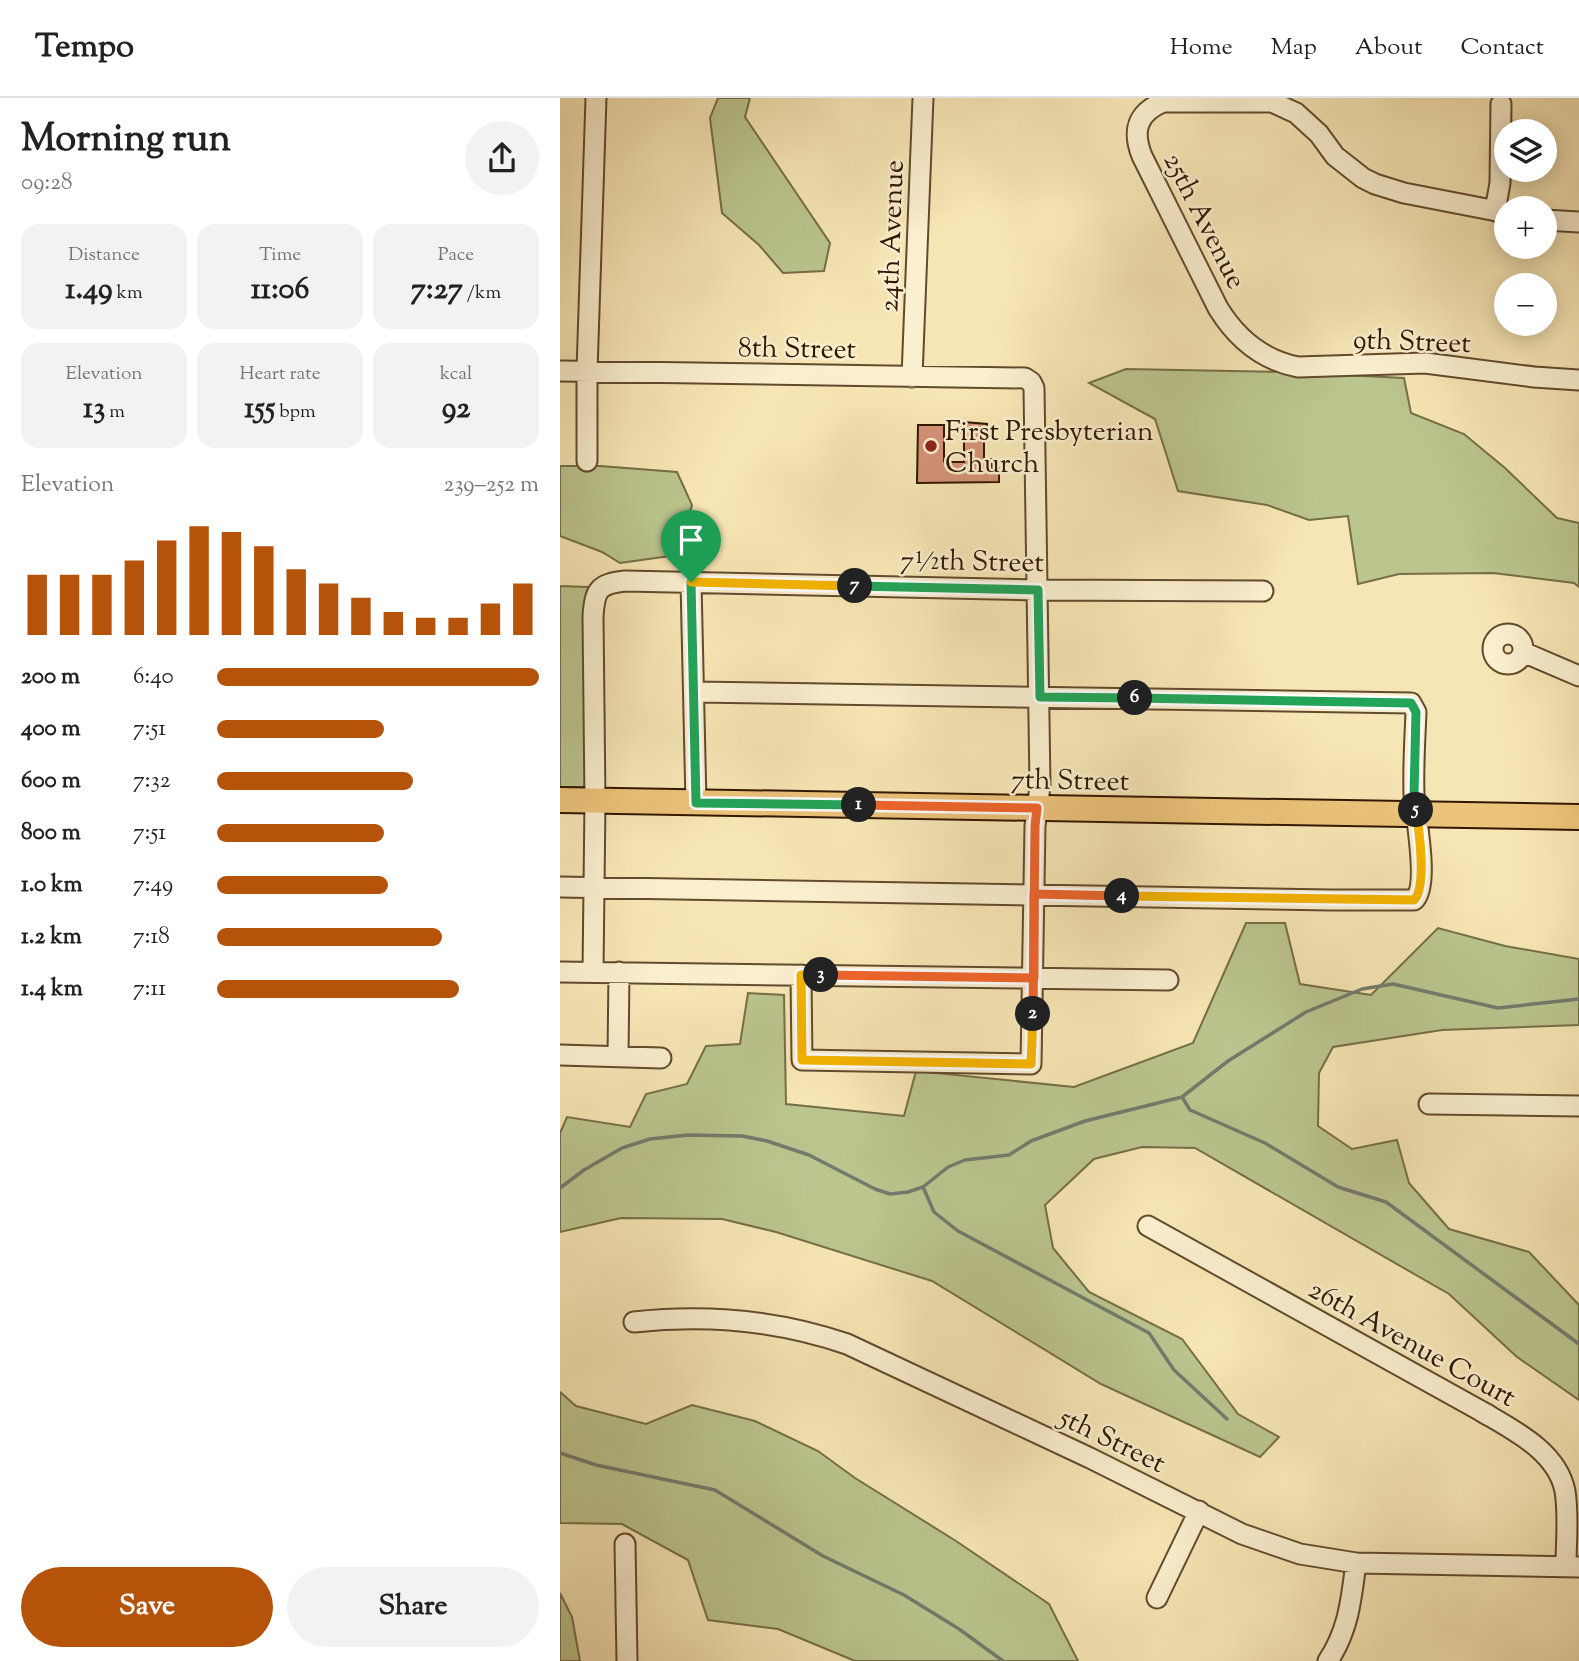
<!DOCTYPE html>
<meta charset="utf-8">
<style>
:root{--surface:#fff;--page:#f2f2f2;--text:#222;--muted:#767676;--line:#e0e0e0;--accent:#b45309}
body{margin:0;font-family:"Sorts Mill Goudy",serif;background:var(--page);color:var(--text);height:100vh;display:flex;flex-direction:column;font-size:26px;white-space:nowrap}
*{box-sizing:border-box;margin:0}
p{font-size:23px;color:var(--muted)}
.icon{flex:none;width:38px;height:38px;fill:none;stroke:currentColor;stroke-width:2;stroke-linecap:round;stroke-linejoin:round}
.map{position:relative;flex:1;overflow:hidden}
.side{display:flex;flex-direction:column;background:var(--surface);width:560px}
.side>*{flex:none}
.fabs{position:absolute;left:934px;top:21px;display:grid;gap:14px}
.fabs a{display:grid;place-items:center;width:63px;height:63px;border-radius:50%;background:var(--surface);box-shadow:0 4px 18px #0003;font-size:35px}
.pin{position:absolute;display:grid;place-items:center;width:60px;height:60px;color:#fff;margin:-72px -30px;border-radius:50% 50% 50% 0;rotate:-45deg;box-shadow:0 0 7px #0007}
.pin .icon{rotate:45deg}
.km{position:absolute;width:35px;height:35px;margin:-18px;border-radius:50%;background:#222;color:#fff;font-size:19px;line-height:35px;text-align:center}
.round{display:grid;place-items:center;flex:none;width:74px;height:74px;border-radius:37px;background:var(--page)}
.overview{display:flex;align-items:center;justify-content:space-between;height:119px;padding:0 21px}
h1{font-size:38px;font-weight:700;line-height:52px}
.metrics{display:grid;grid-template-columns:repeat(3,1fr);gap:10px;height:119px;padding:7px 21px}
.metrics div{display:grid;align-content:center;border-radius:18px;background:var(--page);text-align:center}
.metrics b{font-size:30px;font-weight:700}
.metrics small{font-size:19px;font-weight:400}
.metrics p{font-size:19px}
.chart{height:196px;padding:14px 21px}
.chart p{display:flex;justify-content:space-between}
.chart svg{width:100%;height:126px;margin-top:7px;stroke:var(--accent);stroke-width:6}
.primary-button{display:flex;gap:14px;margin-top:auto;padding:14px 21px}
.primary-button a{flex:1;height:80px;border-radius:42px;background:var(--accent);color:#fff;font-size:28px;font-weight:700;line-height:80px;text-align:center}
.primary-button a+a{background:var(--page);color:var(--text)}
ul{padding:0 21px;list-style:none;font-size:23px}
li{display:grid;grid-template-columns:112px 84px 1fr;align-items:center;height:52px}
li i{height:18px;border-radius:9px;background:var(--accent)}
header{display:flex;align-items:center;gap:42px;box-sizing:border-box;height:98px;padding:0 35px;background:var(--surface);border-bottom:2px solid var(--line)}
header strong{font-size:33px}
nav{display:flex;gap:38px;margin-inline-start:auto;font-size:24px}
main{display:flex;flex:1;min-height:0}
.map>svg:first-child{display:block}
</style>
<header>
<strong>Tempo</strong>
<nav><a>Home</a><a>Map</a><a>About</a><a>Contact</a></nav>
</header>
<main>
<section class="side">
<div class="overview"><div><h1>Morning run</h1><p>09:28</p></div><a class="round"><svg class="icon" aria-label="share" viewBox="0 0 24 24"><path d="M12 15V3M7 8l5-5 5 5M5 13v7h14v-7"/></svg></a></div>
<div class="metrics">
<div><p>Distance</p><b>1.49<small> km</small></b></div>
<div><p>Time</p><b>11:06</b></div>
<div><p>Pace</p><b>7:27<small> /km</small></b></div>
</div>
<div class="metrics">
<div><p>Elevation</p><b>13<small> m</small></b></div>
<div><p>Heart rate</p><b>155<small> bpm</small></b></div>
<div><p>kcal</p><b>92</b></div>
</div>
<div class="chart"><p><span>Elevation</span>239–252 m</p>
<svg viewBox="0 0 160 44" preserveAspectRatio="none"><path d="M5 44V23M15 44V23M25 44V23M35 44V18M45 44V11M55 44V6M65 44V8M75 44V13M85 44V21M95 44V26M105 44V31M115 44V36M125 44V38M135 44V38M145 44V33M155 44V26"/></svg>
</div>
<ul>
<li><b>200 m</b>6:40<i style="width:100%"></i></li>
<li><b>400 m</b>7:51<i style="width:52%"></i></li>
<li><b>600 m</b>7:32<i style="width:61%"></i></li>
<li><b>800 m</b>7:51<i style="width:52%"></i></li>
<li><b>1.0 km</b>7:49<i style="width:53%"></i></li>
<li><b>1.2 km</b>7:18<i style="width:70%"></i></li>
<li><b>1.4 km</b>7:11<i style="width:75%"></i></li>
</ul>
<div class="primary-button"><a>Save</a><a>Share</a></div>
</section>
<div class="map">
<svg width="1019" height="1563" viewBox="0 0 1019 1563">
<rect width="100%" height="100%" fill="#f7e6b5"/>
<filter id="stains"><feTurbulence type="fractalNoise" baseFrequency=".00286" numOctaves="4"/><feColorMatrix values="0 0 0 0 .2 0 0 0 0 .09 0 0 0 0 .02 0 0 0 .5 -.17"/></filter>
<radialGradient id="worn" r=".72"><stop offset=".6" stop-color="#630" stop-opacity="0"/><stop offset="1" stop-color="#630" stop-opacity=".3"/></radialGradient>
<path fill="#bbc58e" stroke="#766e47" stroke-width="2" d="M 158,0 L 190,0 L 185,19 L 270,145 L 264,173 L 223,175 L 199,147 L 162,115 L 150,20 Z
M 566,271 L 723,274 L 844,280 L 851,315 L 904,336 L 945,370 L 997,420 L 1019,425 L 1019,489 L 1014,485 L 933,475 L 839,476 L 798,486 L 788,418 L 749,422 L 707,407 L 618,393 L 595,321 L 529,285 Z
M 0,368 L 40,368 L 117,374 L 132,407 L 117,457 L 60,465 L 42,454 L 0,438 Z
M 0,488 L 28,489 L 26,685 L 23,689 L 0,689 Z
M 686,825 L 725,825 L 740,886 L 811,897 L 878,830 L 945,848 L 1019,861 L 1019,927 L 882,932 L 773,949 L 759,975 L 758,1028 L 792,1051 L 837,1042 L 849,1085 L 889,1131 L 969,1154 L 1019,1207 L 1019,1302 L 957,1259 L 889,1196 L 635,1050 L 582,1049 L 534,1061 L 485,1107 L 493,1150 L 529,1194 L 622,1241 L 678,1316 L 719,1339 L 700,1359 L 541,1286 L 372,1183 L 216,1134 L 162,1121 L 61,1120 L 0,1134 L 0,1035 L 7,1019 L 70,1029 L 86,996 L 127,986 L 146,948 L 180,946 L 188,895 L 224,897 L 226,1006 L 344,1018 L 356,973 L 514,989 L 633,945 Z
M 0,1294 L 16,1308 L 86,1326 L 132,1307 L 195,1323 L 258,1353 L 295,1380 L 396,1443 L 489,1506 L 518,1563 L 295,1563 L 218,1531 L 148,1522 L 128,1462 L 62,1426 L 0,1425 Z
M 0,1495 L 12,1519 L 20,1563 L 0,1563 Z"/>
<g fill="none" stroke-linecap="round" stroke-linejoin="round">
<path stroke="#737b6d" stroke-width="3.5" d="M 622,999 L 630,1012 L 705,1045 L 778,1089 L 826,1104 L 1019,1246
M 363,1089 L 374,1114 L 398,1133 L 589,1235 L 614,1272 L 667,1321
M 0,1090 L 24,1072 L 62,1050 L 90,1041 L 128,1037 L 182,1038 L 207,1043 L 249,1057 L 315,1091 L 330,1096 L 348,1094 L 363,1089 L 388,1069 L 405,1062 L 449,1057 L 471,1043 L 525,1023 L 622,999 L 668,963 L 746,914 L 802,891 L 833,886 L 938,910 L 1019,901
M 0,1355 L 36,1367 L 155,1392 L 263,1458 L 344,1497 L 399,1531 L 443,1563"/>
</g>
<path fill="#d59277" stroke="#311600" stroke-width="2" d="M 404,324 L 427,326 L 427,335 L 424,335 L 424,361 L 432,361 L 432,370 L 439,370 L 439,384 L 357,385 L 358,327 L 384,327 L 384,364 L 404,364 L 404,335 L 401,335 L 401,326 L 404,326 Z"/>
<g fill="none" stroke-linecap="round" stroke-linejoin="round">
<g stroke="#624a2d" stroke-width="23">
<path id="minor" d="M 935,113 L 940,85 L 941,6
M 947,115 L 844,95 L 815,86 L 803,80 L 775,58 L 759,36 L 736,15 L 712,4 L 603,4 C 577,15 572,33 582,58 L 658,210 C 677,241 702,262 738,269 L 865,265 L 974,279 L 1019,282
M 985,122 L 1019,124
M 0,273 L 465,280 L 471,284 L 474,290 L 480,688 L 475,728 L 471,966 L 242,962 L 241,877
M 352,279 L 363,0
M 27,363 L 27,273 L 36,0
M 131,484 L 136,705
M933 551a15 15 0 1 1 30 0a15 15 0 1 1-30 0Z
M 963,554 L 1019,578
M 0,789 L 771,802 L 854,802 C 870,788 855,717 854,696 C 853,668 855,641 856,614 L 851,605 L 134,594
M 0,874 L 608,882
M 33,874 L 35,703 L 33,518 C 35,492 38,486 65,483 L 478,492 L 703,493
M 0,957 L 101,960
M 58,958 L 59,874
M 869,1006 L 1019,1008
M 588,1128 L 921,1313 C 953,1332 997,1353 1005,1393 C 1009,1417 1006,1444 1006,1468
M 74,1224 C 147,1216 217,1222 287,1246 L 530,1360 L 682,1436 L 740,1456 L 796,1465 L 1019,1469
M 65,1446 L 67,1563
M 597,1500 L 639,1413
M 768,1563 C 789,1531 791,1502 796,1465"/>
</g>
<g stroke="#311600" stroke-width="28">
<path id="major" d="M 0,702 L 1019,719"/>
</g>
<use href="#minor" stroke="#faefcf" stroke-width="19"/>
<use href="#major" stroke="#ecc37a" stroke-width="24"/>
</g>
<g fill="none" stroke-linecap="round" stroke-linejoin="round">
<g stroke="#fff" stroke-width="14">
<path id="split-1" d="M 131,484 L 136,705 L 299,707"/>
</g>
<g stroke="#fff" stroke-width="14">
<path id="split-2" d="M 299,707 L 477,710 L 475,728 L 473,916"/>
</g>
<g stroke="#fff" stroke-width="14">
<path id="split-3" d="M 261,877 L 241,877 L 242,962 L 471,966 L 473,916"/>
</g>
<g stroke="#fff" stroke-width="14">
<path id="split-4" d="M 261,877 L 474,880 L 474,796 L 562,798"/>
</g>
<g stroke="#fff" stroke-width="14">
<path id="split-5" d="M 562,798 L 854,802 C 867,790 859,731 856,712"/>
</g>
<g stroke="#fff" stroke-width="14">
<path id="split-6" d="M 575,600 L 851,605 L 856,614 L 854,697 L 856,712"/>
</g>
<g stroke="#fff" stroke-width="14">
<path id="split-7" d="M 295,488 L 478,492 L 480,599 L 575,600"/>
</g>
<g stroke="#fff" stroke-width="14">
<path id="split-8" d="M 131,484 L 295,488"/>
</g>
<use href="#split-1" stroke="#22a559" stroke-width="9"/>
<use href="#split-2" stroke="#f0652b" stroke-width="9"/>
<use href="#split-3" stroke="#f5b400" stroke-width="9"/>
<use href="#split-4" stroke="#f0652b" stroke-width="9"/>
<use href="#split-5" stroke="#f5b400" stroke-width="9"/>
<use href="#split-6" stroke="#22a559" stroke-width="9"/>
<use href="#split-7" stroke="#22a559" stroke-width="9"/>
<use href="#split-8" stroke="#f5b400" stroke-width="9"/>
</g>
<circle fill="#8f2418" stroke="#faefcf" stroke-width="2.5" cx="371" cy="348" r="7"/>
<g text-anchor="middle" stroke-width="5" stroke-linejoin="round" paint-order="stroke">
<g font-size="28" fill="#311600" stroke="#faefcf">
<text transform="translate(646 122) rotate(63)" y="10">25th Avenue</text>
<text transform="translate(330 138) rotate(-88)" y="10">24th Avenue</text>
<text transform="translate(852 242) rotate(2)" y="10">9th Street</text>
<text transform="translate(237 249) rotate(1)" y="10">8th Street</text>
<text transform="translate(412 462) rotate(1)" y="10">7½th Street</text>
<text transform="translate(510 681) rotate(1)" y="10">7th Street</text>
<text transform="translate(853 1244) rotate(29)" y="10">26th Avenue Court</text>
<text transform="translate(553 1341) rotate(26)" y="10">5th Street</text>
</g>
<g font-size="28" fill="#311600" stroke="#faefcf" text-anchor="start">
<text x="385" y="342">First Presbyterian<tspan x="385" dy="32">Church</tspan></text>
</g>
</g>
<rect width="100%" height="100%" filter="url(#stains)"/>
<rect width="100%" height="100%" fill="url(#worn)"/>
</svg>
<div class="fabs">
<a><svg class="icon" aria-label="layers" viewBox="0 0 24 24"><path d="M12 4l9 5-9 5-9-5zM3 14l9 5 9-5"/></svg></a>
<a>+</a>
<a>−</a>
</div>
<div class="pin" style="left:131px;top:484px;background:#1e9e55"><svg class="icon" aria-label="arrive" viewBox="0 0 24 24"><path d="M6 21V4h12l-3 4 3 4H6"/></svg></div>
<b class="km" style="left:299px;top:707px">1</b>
<b class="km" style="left:473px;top:916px">2</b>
<b class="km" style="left:261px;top:877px">3</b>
<b class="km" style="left:562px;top:798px">4</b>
<b class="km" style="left:856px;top:712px">5</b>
<b class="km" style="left:575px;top:600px">6</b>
<b class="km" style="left:295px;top:488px">7</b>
</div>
</main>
